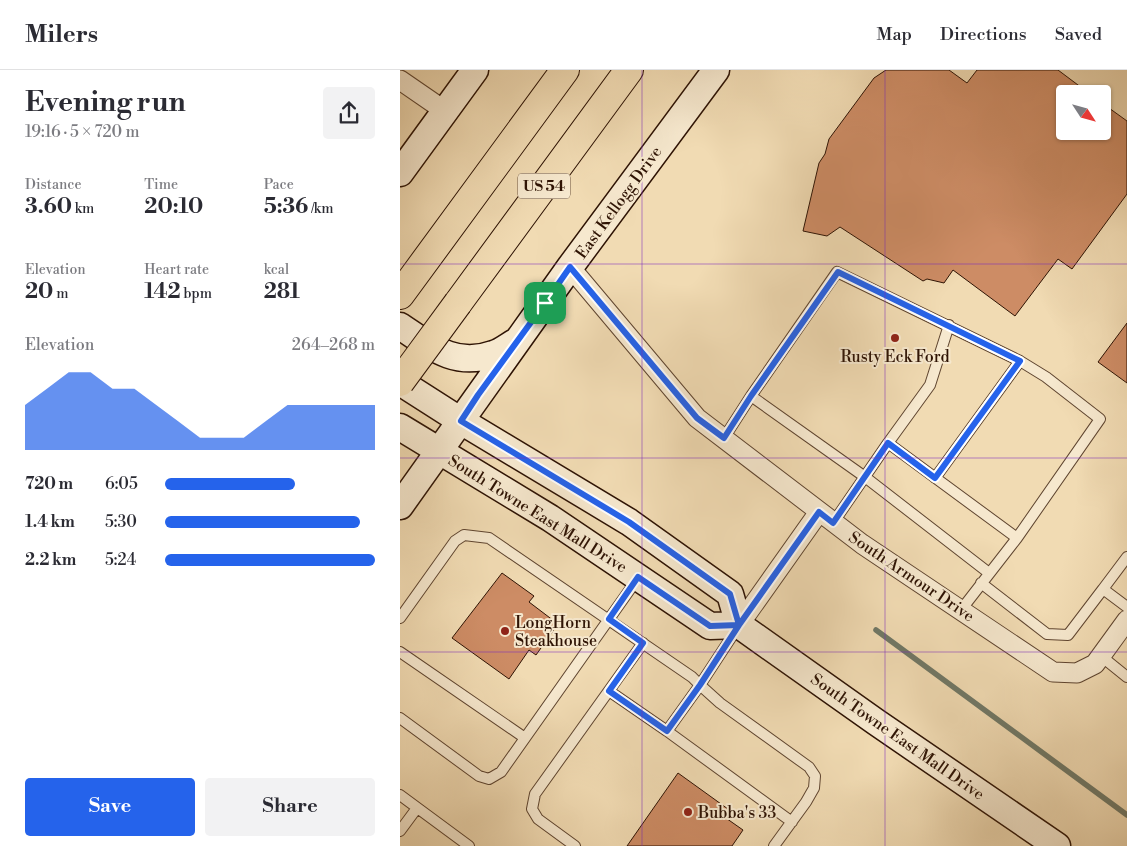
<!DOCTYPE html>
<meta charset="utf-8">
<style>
:root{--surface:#fff;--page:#f2f2f3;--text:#2b2b33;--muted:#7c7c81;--line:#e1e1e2;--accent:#2563eb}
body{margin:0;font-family:"Libre Bodoni",serif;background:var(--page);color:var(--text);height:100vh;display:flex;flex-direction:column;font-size:19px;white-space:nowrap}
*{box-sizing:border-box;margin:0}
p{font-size:16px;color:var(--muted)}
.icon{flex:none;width:28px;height:28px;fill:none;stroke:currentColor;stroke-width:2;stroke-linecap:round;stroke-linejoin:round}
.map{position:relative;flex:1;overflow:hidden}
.panel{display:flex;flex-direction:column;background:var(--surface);width:400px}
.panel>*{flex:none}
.needle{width:32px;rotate:126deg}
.tools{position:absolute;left:656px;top:15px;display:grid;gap:10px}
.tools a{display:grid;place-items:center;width:55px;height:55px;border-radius:5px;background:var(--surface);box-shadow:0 1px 4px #0004;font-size:25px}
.pin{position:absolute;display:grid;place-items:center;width:42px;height:42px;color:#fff;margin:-21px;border-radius:10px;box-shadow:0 2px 8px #0006}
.round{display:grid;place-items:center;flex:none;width:52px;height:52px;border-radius:5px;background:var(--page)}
.head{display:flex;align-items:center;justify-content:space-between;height:85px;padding:0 25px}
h1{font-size:28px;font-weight:700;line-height:38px}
.metrics{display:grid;grid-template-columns:repeat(3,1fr);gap:8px;height:85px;padding:5px 25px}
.metrics div{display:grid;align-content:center}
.metrics b{font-size:21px;font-weight:700}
.metrics small{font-size:14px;font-weight:400}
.metrics p{font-size:14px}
.chart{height:140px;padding:10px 25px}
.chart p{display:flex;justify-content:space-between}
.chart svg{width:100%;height:90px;margin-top:5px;fill:var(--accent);opacity:.7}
.action{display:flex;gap:10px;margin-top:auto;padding:10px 25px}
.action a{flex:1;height:58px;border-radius:5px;background:var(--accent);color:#fff;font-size:20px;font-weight:700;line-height:58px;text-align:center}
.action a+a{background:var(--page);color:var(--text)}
ul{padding:0 25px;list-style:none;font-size:16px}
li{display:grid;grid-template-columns:80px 60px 1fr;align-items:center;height:38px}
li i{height:12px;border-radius:6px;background:var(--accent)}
header{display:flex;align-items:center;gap:30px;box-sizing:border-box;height:70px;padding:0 25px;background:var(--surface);border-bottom:1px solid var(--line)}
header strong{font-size:24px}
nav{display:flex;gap:28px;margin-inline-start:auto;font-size:18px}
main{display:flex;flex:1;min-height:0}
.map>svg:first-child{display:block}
</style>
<header>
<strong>Milers</strong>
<nav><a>Map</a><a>Directions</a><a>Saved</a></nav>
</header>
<main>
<section class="panel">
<div class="head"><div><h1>Evening run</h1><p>19:16 · 5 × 720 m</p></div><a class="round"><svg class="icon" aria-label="share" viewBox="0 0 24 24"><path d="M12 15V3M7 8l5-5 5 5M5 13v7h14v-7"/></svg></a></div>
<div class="metrics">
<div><p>Distance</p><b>3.60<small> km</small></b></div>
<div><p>Time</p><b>20:10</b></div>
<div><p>Pace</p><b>5:36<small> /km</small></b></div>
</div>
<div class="metrics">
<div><p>Elevation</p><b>20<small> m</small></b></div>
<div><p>Heart rate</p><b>142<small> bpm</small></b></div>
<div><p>kcal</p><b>281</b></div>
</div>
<div class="chart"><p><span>Elevation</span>264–268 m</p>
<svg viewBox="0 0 160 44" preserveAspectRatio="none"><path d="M0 44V22L10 14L20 6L30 6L40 14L50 14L60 22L70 30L80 38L90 38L100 38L110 30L120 22L130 22L140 22L150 22L160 22V44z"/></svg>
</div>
<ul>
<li><b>720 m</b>6:05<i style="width:62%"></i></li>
<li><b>1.4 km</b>5:30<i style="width:93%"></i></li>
<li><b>2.2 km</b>5:24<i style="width:100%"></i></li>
</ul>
<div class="action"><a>Save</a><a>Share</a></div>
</section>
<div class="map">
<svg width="727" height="776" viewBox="0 0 727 776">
<rect width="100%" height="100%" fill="#f1dbb3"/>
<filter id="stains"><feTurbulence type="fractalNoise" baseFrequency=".004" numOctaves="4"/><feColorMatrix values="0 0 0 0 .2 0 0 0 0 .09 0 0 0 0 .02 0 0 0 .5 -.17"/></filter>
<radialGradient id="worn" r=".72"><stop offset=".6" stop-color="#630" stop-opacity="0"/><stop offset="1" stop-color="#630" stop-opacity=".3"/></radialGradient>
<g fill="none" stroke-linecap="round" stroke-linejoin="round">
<path stroke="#707866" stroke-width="5.5" d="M 476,560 L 727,745"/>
</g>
<path fill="#cd8c65" stroke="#2e1304" d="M 486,0 L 549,0 L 567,13 L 577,0 L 658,0 L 690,24 L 665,24 L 665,61 L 702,61 L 702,33 L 727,51 L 727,124 L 672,199 L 658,189 L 615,246 L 553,200 L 544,213 L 527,209 L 523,211 L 440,157 L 427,166 L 403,161 L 419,93 L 425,84 L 429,69 L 474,8 Z
M 727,253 L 727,313 L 698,292 Z
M 102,503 L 134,526 L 129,532 L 158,554 L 136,585 L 129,580 L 109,609 L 52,568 Z
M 278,703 L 328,739 L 323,746 L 343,760 L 332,776 L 227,776 Z"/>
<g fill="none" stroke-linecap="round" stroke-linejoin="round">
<g stroke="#5f4530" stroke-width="12">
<path id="lane" d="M 351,326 L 437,202 L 620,291 L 535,408
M 324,368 L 351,326 L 465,407 L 589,503
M 488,373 L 530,315 L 549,255
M 433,453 L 488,373 L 617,468
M 727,487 L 703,519 L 727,537
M 581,513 L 647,564 L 668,565 L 703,519
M 561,540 L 617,468 L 700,349 L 646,307 L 620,291
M 0,548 L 55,471 L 64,465 L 89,468 L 292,607 L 300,615 L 338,557
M 0,582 L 125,668
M 701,586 L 727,607
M 209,621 L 267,661 L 300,615 L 320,633 L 409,697 L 415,706 L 414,718 L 406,732 L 374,776
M 0,648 L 79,706 L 89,709 L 101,702 L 238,508
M 267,661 L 392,752
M 0,725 L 69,776
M 0,761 L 17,738
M 175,776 L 138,749 L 132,739 L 135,724 L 243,573"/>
</g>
<g stroke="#5f4530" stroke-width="21">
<path id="street" d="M 0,10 L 45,41
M 170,197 L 297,348 L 462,474 L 653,602 L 677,603 L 695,594 L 727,550
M 339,555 L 419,442"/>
</g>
<g stroke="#2e1304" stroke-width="29">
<path id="secondary" d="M 0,103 L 75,0
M 0,256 C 30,276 55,298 93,284 C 101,282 109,275 117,271
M 0,312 L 61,351 L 229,452 L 330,524 L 339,555
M 0,357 L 150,448 L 310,556 L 339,555 L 476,652 L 657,776
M 0,436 L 170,197 L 316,0"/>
</g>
<g stroke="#2e1304" stroke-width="30">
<path id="highway" d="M 0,225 L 165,0
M 58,233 L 229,0"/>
</g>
<use href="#lane" stroke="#f6e8ce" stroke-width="10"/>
<use href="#street" stroke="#f6e8ce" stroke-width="19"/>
<use href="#secondary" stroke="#f6e8ce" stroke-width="26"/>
<use href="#highway" stroke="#f1dbb3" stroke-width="28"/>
<g stroke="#2e1304" stroke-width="30" stroke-linecap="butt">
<path id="highway-bridge" d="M 0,312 L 58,233"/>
</g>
<use href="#highway-bridge" stroke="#f1dbb3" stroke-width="28"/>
</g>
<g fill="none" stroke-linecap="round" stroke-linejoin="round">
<g stroke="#fff" stroke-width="10">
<path id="route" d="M 145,233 L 78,325 L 61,351 L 229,452 L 330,524 L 339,555 L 300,615 L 267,661 L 209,621 L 243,573 L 209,549 L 238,507 L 310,556 L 339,555 L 419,442 L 433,453 L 488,373 L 535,408 L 620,291 L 438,202 L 351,326 L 324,368 L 297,348 L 170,197 L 145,233"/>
</g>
<use href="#route" stroke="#2563eb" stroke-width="6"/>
</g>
<path fill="none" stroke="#7b2cbf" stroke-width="1" stroke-opacity="0.55" d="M 242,0 L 242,776M 485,0 L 485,776M 0,194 L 727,194M 0,388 L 727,388M 0,582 L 727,582"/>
<g fill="#8f2418" stroke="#f6e8ce" stroke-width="2">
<circle cx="495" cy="268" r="5"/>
<circle cx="105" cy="561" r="5"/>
<circle cx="288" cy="742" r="5"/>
</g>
<g text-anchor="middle" stroke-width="4" stroke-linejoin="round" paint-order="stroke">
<rect fill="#f6e8ce" stroke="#6a5341" stroke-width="1" x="118" y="103.5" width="52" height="25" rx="4"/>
<g font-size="15" font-weight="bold" fill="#2e1304">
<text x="144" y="121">US 54</text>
</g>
<g font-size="16" fill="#2e1304" stroke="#f6e8ce">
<text transform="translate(218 132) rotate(-54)" y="6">East Kellogg Drive</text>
<text transform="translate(138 443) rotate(32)" y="6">South Towne East Mall Drive</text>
<text transform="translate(512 506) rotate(34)" y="6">South Armour Drive</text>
<text transform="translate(498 666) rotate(35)" y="6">South Towne East Mall Drive</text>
</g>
<g font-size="16" fill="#2e1304" stroke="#f6e8ce" text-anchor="start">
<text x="495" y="292" text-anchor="middle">Rusty Eck Ford</text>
<text x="115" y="558">LongHorn<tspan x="115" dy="18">Steakhouse</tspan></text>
<text x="298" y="748">Bubba's 33</text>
</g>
</g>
<rect width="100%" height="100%" filter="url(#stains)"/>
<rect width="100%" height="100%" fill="url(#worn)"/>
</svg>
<div class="tools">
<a><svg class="needle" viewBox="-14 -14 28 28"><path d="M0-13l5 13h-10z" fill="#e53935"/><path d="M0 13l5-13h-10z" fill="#7c7c81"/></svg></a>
</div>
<div class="pin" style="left:145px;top:233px;background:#1e9e55"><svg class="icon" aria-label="arrive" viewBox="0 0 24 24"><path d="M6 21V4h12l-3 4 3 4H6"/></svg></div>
</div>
</main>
